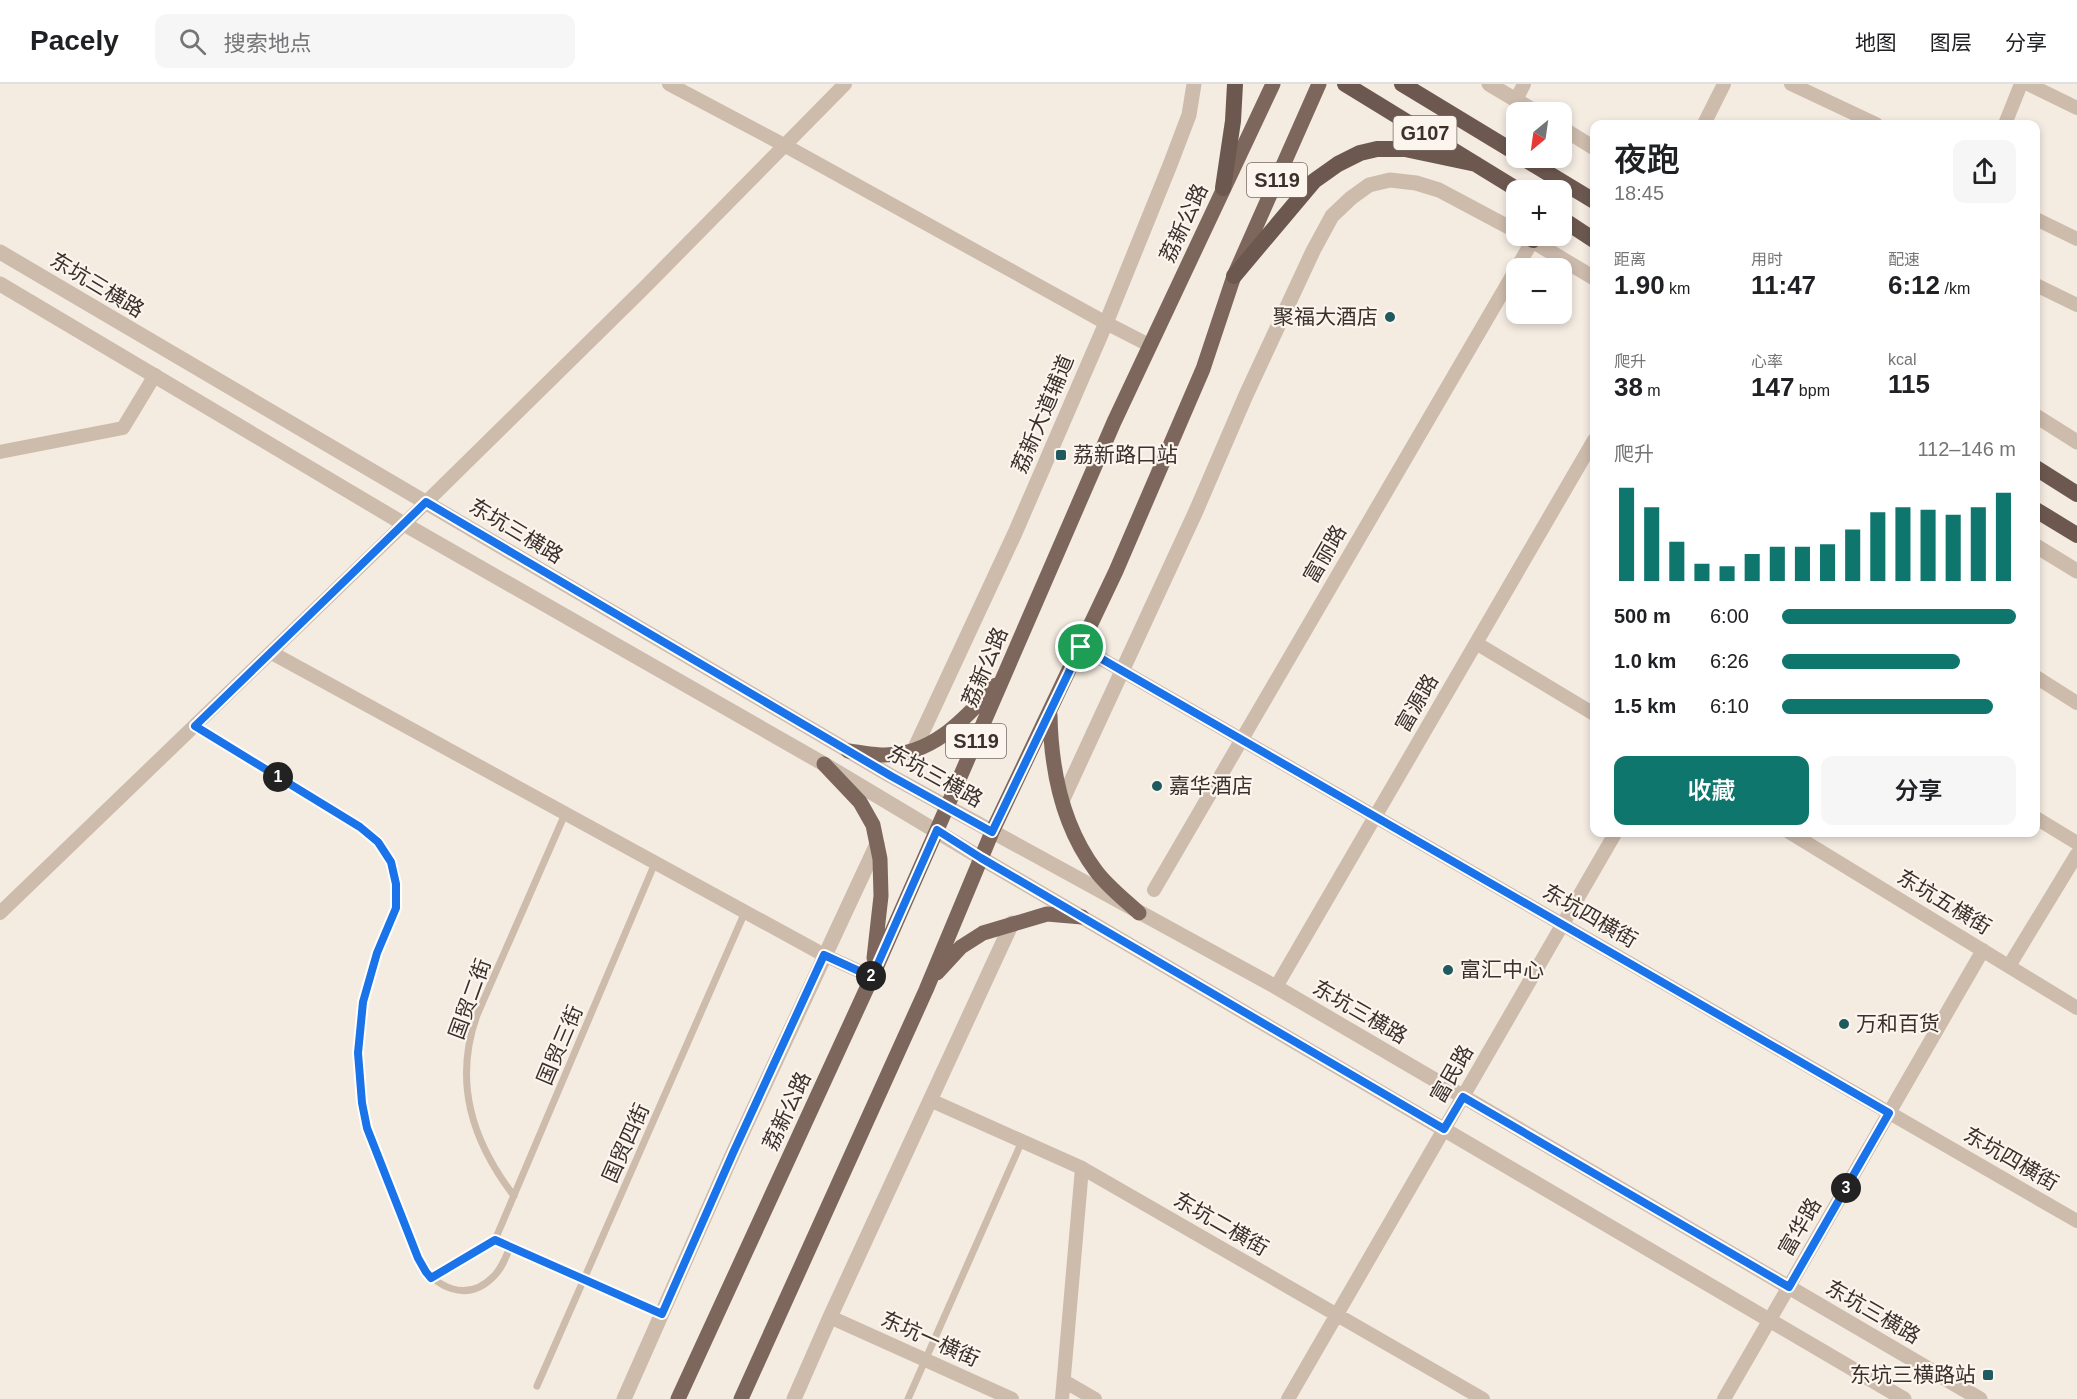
<!DOCTYPE html>
<html lang="zh">
<meta charset="utf-8">
<style>
:root{--surface:#fff;--page:#f6f6f6;--text:#202124;--muted:#757577;--line:#e0e0e0;--accent:#0f766e}
body{margin:0;font-family:Helvetica,"Noto Sans SC",sans-serif;background:var(--page);color:var(--text);height:100vh;display:flex;flex-direction:column;font-size:22px;white-space:nowrap}
*{box-sizing:border-box;margin:0}
p{font-size:20px;color:var(--muted)}
.icon{flex:none;width:33px;height:33px;fill:none;stroke:currentColor;stroke-width:2;stroke-linecap:round;stroke-linejoin:round}
.map{position:relative;flex:1;overflow:hidden}
.panel{position:absolute;left:1590px;top:36px;width:450px;height:717px;display:flex;flex-direction:column;background:var(--surface);border-radius:12px;box-shadow:0 3px 9px #0003}
.panel>*{flex:none}
.needle{width:39px;rotate:209deg}
.tools{position:absolute;left:1506px;top:18px;display:grid;gap:12px}
.tools a{display:grid;place-items:center;width:66px;height:66px;border-radius:12px;background:var(--surface);box-shadow:0 3px 9px #0003;font-size:30px}
.pin{position:absolute;display:grid;place-items:center;width:51px;height:51px;color:#fff;margin:-26px;border:3px solid #fff;border-radius:50%;box-shadow:0 2px 6px #0007}
.km{position:absolute;width:30px;height:30px;margin:-15px;border-radius:50%;background:#222;color:#fff;font-size:16px;line-height:30px;text-align:center}
.round{display:grid;place-items:center;flex:none;width:63px;height:63px;border-radius:12px;background:var(--page)}
.headline{display:flex;align-items:center;justify-content:space-between;height:102px;padding:0 24px}
h1{font-size:33px;font-weight:600;line-height:45px}
.figures{display:grid;grid-template-columns:repeat(3,1fr);gap:9px;height:102px;padding:6px 24px}
.figures div{display:grid;align-content:center}
.figures b{font-size:26px;font-weight:600}
.figures small{font-size:16px;font-weight:400}
.figures p{font-size:16px}
.chart{height:168px;padding:12px 24px}
.chart p{display:flex;justify-content:space-between}
.chart svg{width:100%;height:108px;margin-top:6px;stroke:var(--accent);stroke-width:6}
.cta{display:flex;gap:12px;margin-top:auto;padding:12px 24px}
.cta a{flex:1;height:69px;border-radius:12px;background:var(--accent);color:#fff;font-size:24px;font-weight:600;line-height:69px;text-align:center}
.cta a+a{background:var(--page);color:var(--text)}
ul{padding:0 24px;list-style:none;font-size:20px}
li{display:grid;grid-template-columns:96px 72px 1fr;align-items:center;height:45px}
li i{height:15px;border-radius:8px;background:var(--accent)}
header{display:flex;align-items:center;gap:36px;box-sizing:border-box;height:84px;padding:0 30px;background:var(--surface);border-bottom:2px solid var(--line)}
header strong{font-size:28px}
nav{display:flex;gap:33px;margin-inline-start:auto;font-size:21px}
.search{width:420px;height:54px;background:var(--page);display:flex;align-items:center;gap:15px;box-sizing:border-box;padding:0 21px;border-radius:12px;color:var(--muted);font-size:22px}
.map>svg:first-child{display:block}
</style>
<header>
<strong>Pacely</strong>
<div class="search"><svg class="icon" aria-label="search" viewBox="0 0 24 24"><circle cx="10" cy="10" r="6"/><path d="M15 15l6 6"/></svg>搜索地点</div>
<nav><a>地图</a><a>图层</a><a>分享</a></nav>
</header>
<div class="map">
<svg width="2077" height="1315" viewBox="0 0 2077 1315">
<rect width="100%" height="100%" fill="#f4ebe1"/>
<g fill="none" stroke-linecap="round" stroke-linejoin="round">
<path stroke="#cdbbac" stroke-width="7" d="M 195,642 L 360,743 L 378,758 L 391,778 L 397,800 L 396,824 L 377,869 L 363,918 L 358,968 L 362,1019 L 367,1044 L 418,1174 C 434,1204 467,1220 494,1192 C 502,1184 506,1173 510,1163
M 514,1112 C 472,1057 453,998 477,931 L 565,730
M 495,1156 L 655,779
M 495,1156 L 662,1230
M 431,1194 L 495,1156
M 537,1302 L 745,828
M 908,1315 L 1022,1057"/>
<path stroke="#cdbbac" stroke-width="14" d="M 669,0 L 784,61 L 1106,239 L 1149,261
M 1791,0 L 1876,40
M 2028,0 L 2077,24
M 1516,16 L 1524,0
M 1704,40 L 1724,0
M 2005,40 L 2021,0
M 2036,135 L 2077,155
M 2036,201 L 2077,221
M 0,368 L 123,344 L 155,291
M 1476,559 L 1594,630
M 1081,563 L 2077,1137
M 272,569 L 824,871 L 872,893
M 2036,593 L 2077,619
M 2036,734 L 2077,759
M 1789,748 L 2077,924
M 1154,806 L 1533,156
M 0,829 L 404,440 L 644,204 L 845,0
M 2009,882 L 2077,770
M 1276,903 L 1594,356
M 930,1016 L 1082,1084 L 1483,1315
M 830,1233 L 1012,1315
M 1064,1297 L 1095,1315
M 1062,1315 L 1082,1084
M 1288,1315 L 1616,748
M 1724,1315 L 1983,866"/>
<path stroke="#cdbbac" stroke-width="15" d="M 1489,0 L 1536,28
M 1562,44 L 1594,64
M 1524,152 L 1594,194
M 0,168 L 891,692 L 1276,903 L 1980,1315
M 0,200 L 404,440 L 824,680 L 981,774 L 1904,1315
M 2036,332 L 2077,358
M 2036,462 L 2077,487
M 914,666 L 1015,449 L 1106,239 L 1170,81 L 1189,31 L 1194,0
M 1062,717 L 1196,427 L 1246,311 L 1313,167 L 1332,132 L 1351,114 L 1369,101 L 1390,96 L 1416,99 L 1439,106 L 1516,147
M 624,1315 L 733,1069 L 877,760
M 794,1315 L 830,1233 L 1012,839"/>
<path stroke="#7d675c" stroke-width="15" d="M 1050,631 C 1051,686 1063,743 1096,787 C 1108,803 1125,816 1139,829
M 848,667 C 860,668 873,671 885,671 C 934,671 965,634 996,601
M 824,680 L 860,718 L 873,741 L 880,775 L 881,812 L 874,874
M 937,889 L 961,863 L 983,849 L 1047,830 L 1082,833
M 678,1315 L 872,893 L 947,723 L 1114,338 L 1273,0
M 741,1315 L 926,906 L 992,748 L 1116,487 L 1203,285 L 1234,192 L 1319,0"/>
<path stroke="#6c584f" stroke-width="16" d="M 1345,0 L 1518,106
M 1402,0 L 1516,69
M 1523,74 L 1594,117
M 1223,104 L 1233,37 L 1235,0
M 1562,135 L 1594,156
M 1531,152 L 1533,156
M 1234,192 L 1314,97 L 1338,80 L 1360,69 L 1377,65 L 1405,65 L 1476,80
M 2036,384 L 2077,410
M 2036,426 L 2077,451"/>
</g>
<g fill="none" stroke-linecap="round" stroke-linejoin="round">
<g stroke="#fff" stroke-width="12">
<path id="route" d="M 426,418 L 891,692 L 992,748 L 1081,563 L 1889,1029 L 1789,1203 L 1463,1013 L 1444,1045 L 981,774 L 937,746 L 872,893 L 824,871 L 733,1069 L 662,1230 L 495,1156 L 431,1194 L 426,1188 L 418,1174 L 367,1044 L 362,1019 L 358,969 L 363,918 L 377,869 L 396,824 L 396,800 L 391,778 L 378,758 L 360,743 L 195,642 Z"/>
</g>
<use href="#route" stroke="#1a73e8" stroke-width="8"/>
</g>
<g fill="#1f5a5e" stroke="#fbf5ee" stroke-width="2">
<circle cx="1390" cy="233" r="6"/>
<rect x="1055" y="365" width="12" height="12" rx="3"/>
<circle cx="1157" cy="702" r="6"/>
<circle cx="1448" cy="886" r="6"/>
<circle cx="1844" cy="940" r="6"/>
<rect x="1982" y="1285" width="12" height="12" rx="3"/>
</g>
<g text-anchor="middle" stroke-width="4.5" stroke-linejoin="round" paint-order="stroke">
<g fill="#fbf5ee" stroke="#756b66" stroke-width="1.5">
<rect x="1393.5" y="32" width="63" height="34" rx="4.5"/>
<rect x="1247" y="79" width="60" height="34" rx="4.5"/>
<rect x="946" y="640" width="60" height="34" rx="4.5"/>
</g>
<g font-size="20" font-weight="bold" fill="#3b302b">
<text x="1425" y="56">G107</text>
<text x="1277" y="103">S119</text>
<text x="976" y="664">S119</text>
</g>
<g font-size="21" fill="#3b302b" stroke="#fbf5ee">
<text transform="translate(1184 139) rotate(-65)" y="7">荔新公路</text>
<text transform="translate(97 201) rotate(31)" y="7">东坑三横路</text>
<text transform="translate(1043 330) rotate(-67)" y="7">荔新大道辅道</text>
<text transform="translate(516 447) rotate(31)" y="7">东坑三横路</text>
<text transform="translate(1325 470) rotate(-60)" y="7">富丽路</text>
<text transform="translate(985 583) rotate(-67)" y="7">荔新公路</text>
<text transform="translate(1417 619) rotate(-60)" y="7">富源路</text>
<text transform="translate(935 692) rotate(29)" y="7">东坑三横路</text>
<text transform="translate(1944 818) rotate(31)" y="7">东坑五横街</text>
<text transform="translate(1590 832) rotate(30)" y="7">东坑四横街</text>
<text transform="translate(470 915) rotate(-70)" y="7">国贸二街</text>
<text transform="translate(1360 928) rotate(30)" y="7">东坑三横路</text>
<text transform="translate(560 961) rotate(-67)" y="7">国贸三街</text>
<text transform="translate(1452 990) rotate(-60)" y="7">富民路</text>
<text transform="translate(787 1027) rotate(-65)" y="7">荔新公路</text>
<text transform="translate(626 1059) rotate(-66)" y="7">国贸四街</text>
<text transform="translate(2011 1075) rotate(30)" y="7">东坑四横街</text>
<text transform="translate(1221 1140) rotate(30)" y="7">东坑二横街</text>
<text transform="translate(1800 1143) rotate(-60)" y="7">富华路</text>
<text transform="translate(1873 1228) rotate(30)" y="7">东坑三横路</text>
<text transform="translate(930 1255) rotate(24)" y="7">东坑一横街</text>
</g>
<g font-size="21" fill="#3b302b" stroke="#fbf5ee" text-anchor="start">
<text x="1378" y="240" text-anchor="end">聚福大酒店</text>
<text x="1073" y="378">荔新路口站</text>
<text x="1169" y="709">嘉华酒店</text>
<text x="1460" y="893">富汇中心</text>
<text x="1856" y="947">万和百货</text>
<text x="1976" y="1298" text-anchor="end">东坑三横路站</text>
</g>
</g>
</svg>
<div class="tools">
<a><svg class="needle" viewBox="-14 -14 28 28"><path d="M0-13l5 13h-10z" fill="#e53935"/><path d="M0 13l5-13h-10z" fill="#757577"/></svg></a>
<a>+</a>
<a>−</a>
</div>
<div class="pin" style="left:1081px;top:563px;background:#1e9e55"><svg class="icon" aria-label="arrive" viewBox="0 0 24 24"><path d="M6 21V4h12l-3 4 3 4H6"/></svg></div>
<b class="km" style="left:278px;top:693px">1</b>
<b class="km" style="left:871px;top:892px">2</b>
<b class="km" style="left:1846px;top:1104px">3</b>
<section class="panel">
<div class="headline"><div><h1>夜跑</h1><p>18:45</p></div><a class="round"><svg class="icon" aria-label="share" viewBox="0 0 24 24"><path d="M12 15V3M7 8l5-5 5 5M5 13v7h14v-7"/></svg></a></div>
<div class="figures">
<div><p>距离</p><b>1.90<small> km</small></b></div>
<div><p>用时</p><b>11:47</b></div>
<div><p>配速</p><b>6:12<small> /km</small></b></div>
</div>
<div class="figures">
<div><p>爬升</p><b>38<small> m</small></b></div>
<div><p>心率</p><b>147<small> bpm</small></b></div>
<div><p>kcal</p><b>115</b></div>
</div>
<div class="chart"><p><span>爬升</span>112–146 m</p>
<svg viewBox="0 0 160 44" preserveAspectRatio="none"><path d="M5 44V6M15 44V14M25 44V28M35 44V37M45 44V38M55 44V33M65 44V30M75 44V30M85 44V29M95 44V23M105 44V16M115 44V14M125 44V15M135 44V17M145 44V14M155 44V8"/></svg>
</div>
<ul>
<li><b>500 m</b>6:00<i style="width:100%"></i></li>
<li><b>1.0 km</b>6:26<i style="width:76%"></i></li>
<li><b>1.5 km</b>6:10<i style="width:90%"></i></li>
</ul>
<div class="cta"><a>收藏</a><a>分享</a></div>
</section>
</div>
